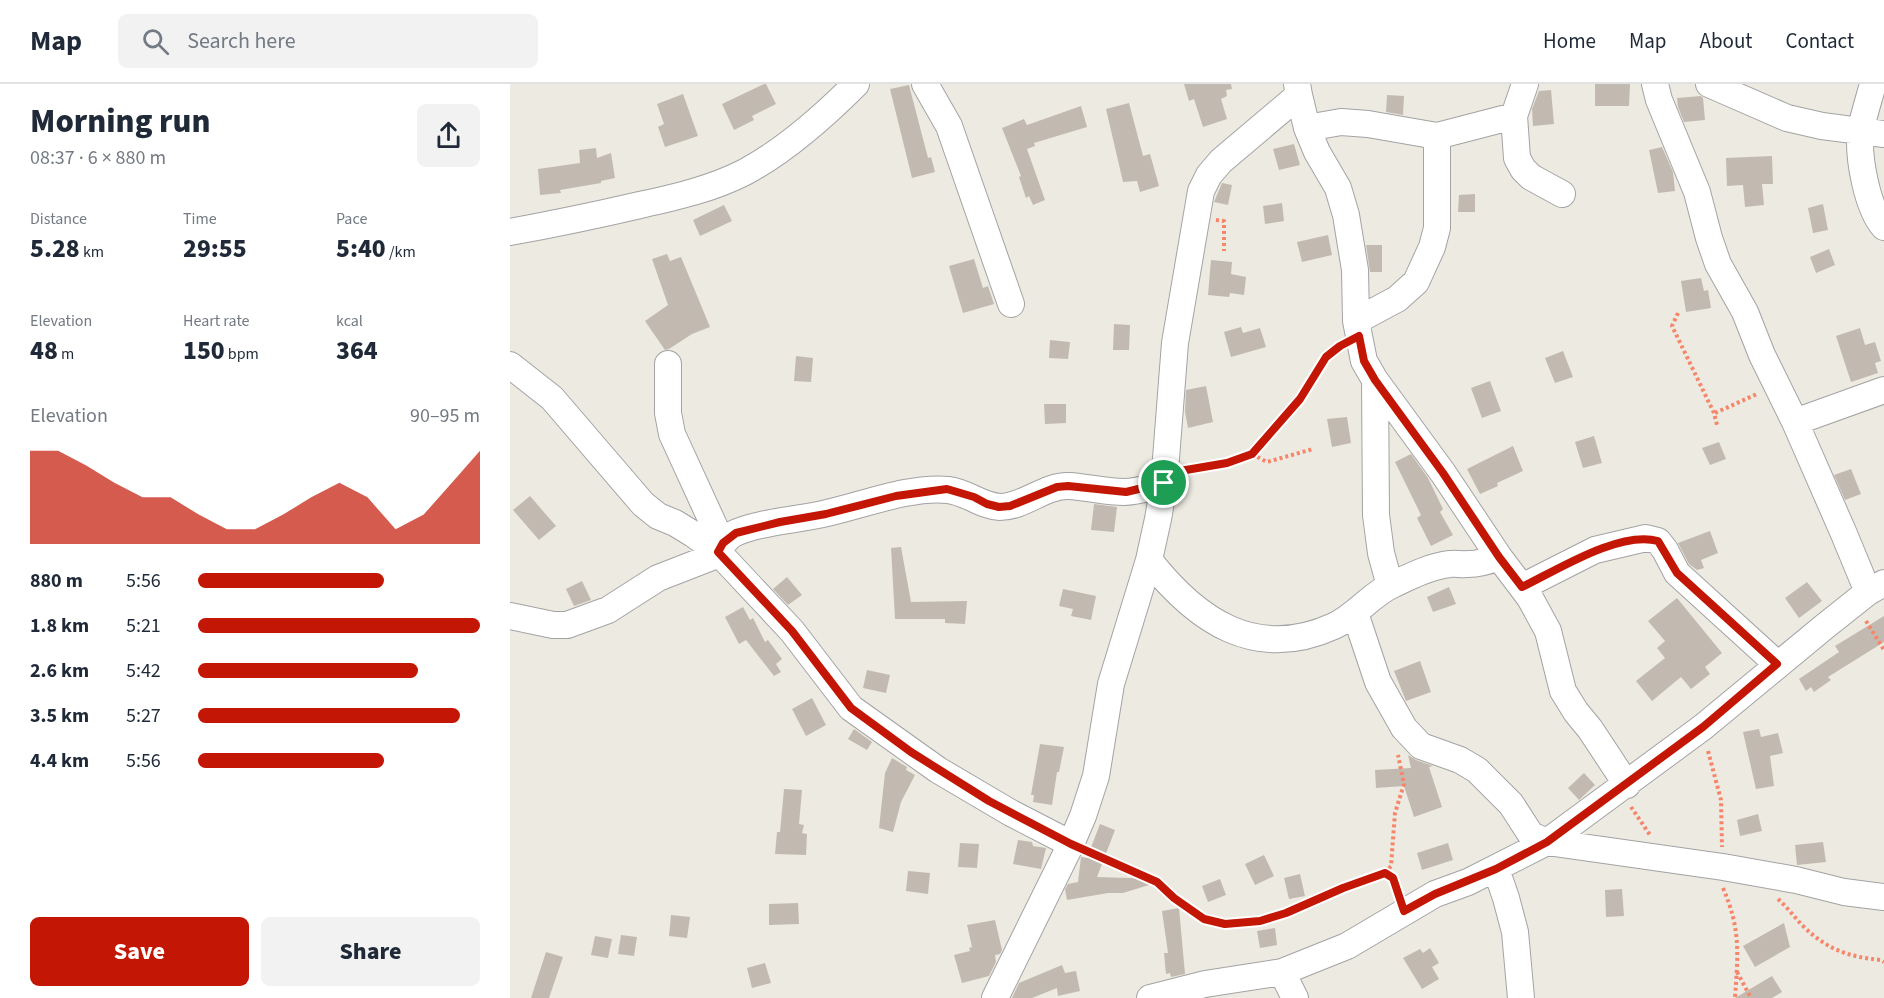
<!DOCTYPE html>
<meta charset="utf-8">
<style>
:root{--surface:#fff;--page:#f2f2f3;--text:#1f2937;--muted:#747a83;--line:#e0e1e3;--accent:#c41604}
body{margin:0;font-family:"Source Sans 3",sans-serif;background:var(--page);color:var(--text);height:100vh;display:flex;flex-direction:column;font-size:22px;white-space:nowrap}
*{box-sizing:border-box;margin:0}
p{font-size:20px;color:var(--muted)}
.icon{flex:none;width:33px;height:33px;fill:none;stroke:currentColor;stroke-width:2;stroke-linecap:round;stroke-linejoin:round}
.map{position:relative;flex:1;overflow:hidden}
.details{display:flex;flex-direction:column;background:var(--surface);width:510px}
.details>*{flex:none}
.pin{position:absolute;display:grid;place-items:center;width:51px;height:51px;color:#fff;margin:-26px;border:3px solid #fff;border-radius:50%;box-shadow:0 2px 6px #0007}
.round{display:grid;place-items:center;flex:none;width:63px;height:63px;border-radius:9px;background:var(--page)}
.summary{display:flex;align-items:center;justify-content:space-between;height:102px;padding:0 30px}
h1{font-size:33px;font-weight:800;line-height:45px}
.stats{display:grid;grid-template-columns:repeat(3,1fr);gap:9px;height:102px;padding:6px 30px}
.stats div{display:grid;align-content:center}
.stats b{font-size:26px;font-weight:800}
.stats small{font-size:16px;font-weight:400}
.stats p{font-size:16px}
.chart{height:168px;padding:12px 30px}
.chart p{display:flex;justify-content:space-between}
.chart svg{width:100%;height:108px;margin-top:6px;fill:var(--accent);opacity:.7}
.primary-button{display:flex;gap:12px;margin-top:auto;padding:12px 30px}
.primary-button a{flex:1;height:69px;border-radius:9px;background:var(--accent);color:#fff;font-size:24px;font-weight:800;line-height:69px;text-align:center}
.primary-button a+a{background:var(--page);color:var(--text)}
ul{padding:0 30px;list-style:none;font-size:20px}
li{display:grid;grid-template-columns:96px 72px 1fr;align-items:center;height:45px}
li i{height:15px;border-radius:8px;background:var(--accent)}
header{display:flex;align-items:center;gap:36px;box-sizing:border-box;height:84px;padding:0 30px;background:var(--surface);border-bottom:2px solid var(--line)}
header strong{font-size:28px}
nav{display:flex;gap:33px;margin-inline-start:auto;font-size:21px}
.search{width:420px;height:54px;background:var(--page);display:flex;align-items:center;gap:15px;box-sizing:border-box;padding:0 21px;border-radius:9px;color:var(--muted);font-size:22px}
main{display:flex;flex:1;min-height:0}
.map>svg:first-child{display:block}
</style>
<header>
<strong>Map</strong>
<div class="search"><svg class="icon" aria-label="search" viewBox="0 0 24 24"><circle cx="10" cy="10" r="6"/><path d="M15 15l6 6"/></svg>Search here</div>
<nav><a>Home</a><a>Map</a><a>About</a><a>Contact</a></nav>
</header>
<main>
<section class="details">
<div class="summary"><div><h1>Morning run</h1><p>08:37 · 6 × 880 m</p></div><a class="round"><svg class="icon" aria-label="share" viewBox="0 0 24 24"><path d="M12 15V3M7 8l5-5 5 5M5 13v7h14v-7"/></svg></a></div>
<div class="stats">
<div><p>Distance</p><b>5.28<small> km</small></b></div>
<div><p>Time</p><b>29:55</b></div>
<div><p>Pace</p><b>5:40<small> /km</small></b></div>
</div>
<div class="stats">
<div><p>Elevation</p><b>48<small> m</small></b></div>
<div><p>Heart rate</p><b>150<small> bpm</small></b></div>
<div><p>kcal</p><b>364</b></div>
</div>
<div class="chart"><p><span>Elevation</span>90–95 m</p>
<svg viewBox="0 0 160 44" preserveAspectRatio="none"><path d="M0 44V6L10 6L20 12L30 19L40 25L50 25L60 32L70 38L80 38L90 32L100 25L110 19L120 25L130 38L140 32L150 19L160 6V44z"/></svg>
</div>
<ul>
<li><b>880 m</b>5:56<i style="width:66%"></i></li>
<li><b>1.8 km</b>5:21<i style="width:100%"></i></li>
<li><b>2.6 km</b>5:42<i style="width:78%"></i></li>
<li><b>3.5 km</b>5:27<i style="width:93%"></i></li>
<li><b>4.4 km</b>5:56<i style="width:66%"></i></li>
</ul>
<div class="primary-button"><a>Save</a><a>Share</a></div>
</section>
<div class="map">
<svg width="1374" height="914" viewBox="0 0 1374 914">
<rect width="100%" height="100%" fill="#edeae2"/>
<path fill="#c2bab1" d="M 254,0 L 256,0 L 266,20 L 242,32 L 244,36 L 224,46 L 212,20 Z
M 674,0 L 721,0 L 722,5 L 716,6 L 717,12 L 711,15 L 717,35 L 693,43 L 684,15 L 679,17 Z
M 1085,0 L 1120,0 L 1119,22 L 1085,22 Z
M 399,1 L 418,74 L 421,73 L 425,88 L 402,94 L 380,5 Z
M 1041,6 L 1044,40 L 1023,42 L 1022,25 L 1029,7 Z
M 173,10 L 188,52 L 155,63 L 148,43 L 154,40 L 147,20 Z
M 877,11 L 894,12 L 893,31 L 876,28 Z
M 1191,12 L 1193,14 L 1195,36 L 1174,38 L 1168,23 L 1167,14 Z
M 619,19 L 633,72 L 640,70 L 649,102 L 630,108 L 627,97 L 613,98 L 596,25 Z
M 571,22 L 577,43 L 524,59 L 525,62 L 517,65 L 535,116 L 523,121 L 519,112 L 516,114 L 509,93 L 511,92 L 492,44 L 514,35 L 517,41 Z
M 784,60 L 790,81 L 769,86 L 763,65 Z
M 1152,63 L 1163,88 L 1165,107 L 1148,109 L 1139,66 Z
M 86,64 L 87,74 L 101,69 L 105,94 L 91,97 L 91,99 L 50,106 L 51,109 L 30,111 L 28,85 L 70,79 L 69,66 Z
M 1262,72 L 1263,100 L 1252,100 L 1254,121 L 1235,123 L 1233,101 L 1217,102 L 1216,74 Z
M 712,99 L 722,101 L 718,121 L 704,118 Z
M 965,110 L 965,128 L 948,128 L 949,111 Z
M 772,119 L 774,137 L 755,140 L 753,122 Z
M 1313,120 L 1318,146 L 1303,149 L 1298,124 Z
M 214,121 L 222,137 L 190,152 L 183,136 Z
M 818,151 L 822,171 L 792,178 L 787,158 Z
M 856,161 L 872,161 L 872,188 L 860,188 Z
M 1319,165 L 1325,181 L 1306,189 L 1300,173 Z
M 157,170 L 160,177 L 171,173 L 200,243 L 182,250 L 159,265 L 155,266 L 135,237 L 158,221 L 142,175 Z
M 464,175 L 473,204 L 478,202 L 484,220 L 453,229 L 439,182 Z
M 701,176 L 722,178 L 721,190 L 736,193 L 734,211 L 720,209 L 719,213 L 698,211 Z
M 1191,194 L 1194,207 L 1198,206 L 1201,224 L 1176,228 L 1171,197 Z
M 604,240 L 620,241 L 619,266 L 603,266 Z
M 731,243 L 733,249 L 750,244 L 756,263 L 721,273 L 714,248 Z
M 1350,244 L 1355,261 L 1365,258 L 1371,277 L 1365,279 L 1368,289 L 1341,298 L 1326,252 Z
M 540,256 L 560,258 L 558,275 L 539,274 Z
M 1053,267 L 1063,293 L 1045,299 L 1035,274 Z
M 286,272 L 303,274 L 301,298 L 284,297 Z
M 980,297 L 991,327 L 972,334 L 961,304 Z
M 696,302 L 703,338 L 678,344 L 675,328 L 676,306 Z
M 534,320 L 556,320 L 556,339 L 535,340 Z
M 837,333 L 841,359 L 822,363 L 817,335 Z
M 1084,352 L 1092,379 L 1073,384 L 1065,358 Z
M 1209,358 L 1216,375 L 1200,381 L 1192,364 Z
M 1003,362 L 1013,387 L 987,399 L 988,402 L 970,410 L 957,385 Z
M 901,370 L 918,394 L 933,425 L 930,428 L 943,451 L 921,462 L 907,434 L 911,431 L 885,378 Z
M 1341,385 L 1351,410 L 1335,416 L 1324,391 Z
M 20,412 L 46,442 L 29,456 L 3,426 Z
M 584,420 L 607,423 L 604,448 L 581,446 Z
M 1200,447 L 1208,469 L 1191,476 L 1194,484 L 1187,486 L 1179,480 L 1168,459 Z
M 391,463 L 401,518 L 457,517 L 455,540 L 435,539 L 435,535 L 385,535 L 381,464 Z
M 277,493 L 292,511 L 278,521 L 263,505 Z
M 72,497 L 81,516 L 64,522 L 56,505 Z
M 1297,498 L 1312,517 L 1289,534 L 1275,514 Z
M 939,503 L 946,520 L 923,528 L 917,513 Z
M 553,505 L 586,512 L 581,536 L 561,532 L 563,525 L 549,522 Z
M 1167,514 L 1212,569 L 1195,583 L 1200,590 L 1181,605 L 1171,593 L 1142,617 L 1126,597 L 1155,574 L 1147,564 L 1155,557 L 1138,537 Z
M 233,523 L 240,536 L 243,534 L 255,558 L 258,556 L 272,575 L 266,580 L 271,588 L 264,592 L 236,556 L 229,560 L 215,533 Z
M 1374,532 L 1374,558 L 1318,593 L 1321,596 L 1304,608 L 1301,603 L 1296,607 L 1289,595 L 1329,568 L 1325,562 Z
M 910,577 L 921,608 L 896,617 L 884,587 Z
M 357,586 L 380,591 L 376,609 L 353,604 Z
M 302,614 L 316,641 L 296,652 L 282,625 Z
M 344,645 L 362,658 L 357,666 L 338,655 Z
M 1249,645 L 1251,653 L 1268,649 L 1273,669 L 1260,672 L 1264,702 L 1246,705 L 1233,648 Z
M 530,660 L 554,663 L 549,688 L 547,688 L 542,721 L 523,718 L 524,711 L 521,711 Z
M 898,671 L 906,676 L 923,682 L 919,683 L 932,723 L 904,733 L 894,702 L 866,704 L 865,686 L 901,684 Z
M 382,674 L 397,683 L 396,686 L 405,691 L 391,718 L 383,748 L 369,744 L 375,689 Z
M 1074,689 L 1085,701 L 1069,716 L 1058,704 Z
M 274,705 L 292,706 L 289,740 L 294,741 L 292,749 L 297,750 L 296,771 L 265,770 L 267,748 L 270,748 Z
M 1248,730 L 1252,747 L 1230,752 L 1227,736 Z
M 590,740 L 605,746 L 587,793 L 651,795 L 652,797 L 613,809 L 598,809 L 557,816 L 555,805 L 558,800 L 568,798 L 571,773 L 577,774 Z
M 508,756 L 522,758 L 523,762 L 536,764 L 531,785 L 503,780 Z
M 1313,758 L 1316,778 L 1287,781 L 1285,761 Z
M 450,759 L 469,760 L 467,784 L 448,783 Z
M 938,759 L 943,776 L 912,786 L 907,769 Z
M 754,771 L 764,792 L 745,801 L 735,780 Z
M 398,787 L 420,789 L 418,810 L 396,807 Z
M 790,790 L 795,812 L 779,815 L 774,794 Z
M 710,795 L 716,811 L 698,818 L 692,802 Z
M 1112,805 L 1114,832 L 1096,833 L 1095,806 Z
M 288,819 L 289,840 L 259,841 L 259,820 Z
M 669,824 L 675,890 L 661,893 L 660,889 L 656,890 L 654,869 L 658,869 L 652,827 Z
M 161,831 L 180,833 L 177,854 L 159,852 Z
M 485,836 L 492,866 L 490,870 L 485,871 L 486,878 L 479,892 L 452,899 L 444,871 L 460,867 L 459,864 L 462,863 L 457,841 Z
M 1274,839 L 1280,863 L 1245,883 L 1233,862 Z
M 765,844 L 767,861 L 750,864 L 747,847 Z
M 111,851 L 127,853 L 124,872 L 108,870 Z
M 85,852 L 102,855 L 98,874 L 81,871 Z
M 920,864 L 929,879 L 922,883 L 929,895 L 912,905 L 893,874 L 910,865 L 913,869 Z
M 36,868 L 53,873 L 39,914 L 21,914 Z
M 255,879 L 261,899 L 242,904 L 237,884 Z
M 552,881 L 555,889 L 566,887 L 570,907 L 548,912 L 547,904 L 522,914 L 502,914 L 509,899 Z
M 1262,892 L 1272,908 L 1262,914 L 1225,914 Z"/>
<g fill="none" stroke-linecap="round" stroke-linejoin="round">
<g stroke="#a3a3a3" stroke-width="28">
<path id="minor" d="M 415,0 L 439,42 L 501,220
M 1015,0 L 1004,32 L 1007,74 L 1013,85 L 1021,93 L 1052,110
M 1145,0 L 1149,16 L 1187,108 L 1199,154 L 1208,180 L 1235,228 L 1252,271 L 1285,338 L 1334,450 L 1358,508
M 1199,0 L 1277,34 L 1312,42 L 1374,50
M 1363,0 C 1359,15 1354,30 1351,45 C 1347,71 1357,124 1374,143
M 789,11 L 797,44 L 807,68 L 828,104 L 836,131 L 845,186 L 846,237 L 854,277 L 865,296 L 933,389 L 989,473 L 1020,514 L 1038,547 L 1053,607 L 1066,628 L 1080,645 L 1117,701
M 797,44 L 831,38 L 858,40 L 927,52 L 1004,32
M 0,148 C 44,140 87,131 130,121 C 166,113 202,105 235,88 C 276,66 313,33 346,0
M 846,237 L 887,215 L 906,198 L 922,163 L 927,144 L 927,52
M 158,280 L 158,329 L 162,350 L 212,459
M 0,281 L 42,314 L 133,420 L 148,432 L 165,439 L 183,450 L 208,468 L 282,547 L 341,624 L 428,686 L 501,729 L 561,760
M 865,296 L 866,431 L 871,469 L 880,502
M 1285,338 L 1374,306
M 639,476 C 686,536 745,578 824,542 C 846,532 861,510 884,500 C 901,492 921,482 940,480 C 946,479 952,481 958,480 C 969,480 979,477 989,473
M 1012,503 L 1085,466 L 1136,454 L 1148,457 L 1155,466 L 1167,489 L 1267,580
M 845,529 L 868,598 L 894,644 L 911,662 L 950,676 L 967,686 L 1001,720 L 1021,751 L 1037,758 L 1213,783 L 1286,796 L 1334,808 L 1374,813
M 0,532 L 43,541 L 57,541 L 98,526 L 148,494 L 202,473 C 211,466 213,456 223,450 C 247,438 290,436 317,429 C 353,421 401,402 438,406 C 457,408 471,422 490,423 C 514,423 535,401 559,402 C 577,403 596,408 614,408 C 627,408 641,403 654,400
M 986,785 L 996,814 L 1005,848 L 1011,914
M 772,888 L 785,914
M 485,914 L 561,760 L 573,732 L 586,692 L 601,600 L 639,476 L 648,435 L 654,400 L 665,259 L 691,107 L 699,91 L 711,77 L 789,11 L 787,0
M 640,914 L 695,900 L 772,888 L 837,862 L 925,810 L 958,798 L 1037,758 L 1193,643 L 1314,543 L 1358,508 L 1374,499"/>
</g>
<path stroke="#f78569" stroke-width="4" stroke-dasharray="3 3" stroke-linecap="butt" d="M 706,136 L 714,137 L 714,167
M 1168,229 L 1162,242 L 1204,329 L 1207,341
M 1205,329 L 1247,310
M 742,370 L 757,378 L 803,365
M 675,387 L 704,382 L 742,370 L 790,315 L 816,273 L 829,262
M 1356,537 L 1374,566
M 1198,667 L 1211,716 L 1212,763
M 1121,723 L 1140,751
M 579,768 C 600,777 627,786 646,798 C 653,802 657,808 663,813 C 672,820 683,829 693,834 C 739,857 828,803 875,789 L 883,794 L 888,809
M 875,789 L 881,782 L 885,729 L 894,700 L 888,671
M 1213,804 C 1231,846 1228,870 1225,914
M 1268,815 C 1278,824 1285,834 1294,843 C 1318,866 1339,873 1371,876 L 1374,878
M 1227,888 L 1241,914"/>
<use href="#minor" stroke="#fff" stroke-width="26"/>
</g>
<g fill="none" stroke-linecap="round" stroke-linejoin="round">
<g stroke="#fff" stroke-width="12">
<path id="route" d="M 849,252 L 854,277 L 865,296 L 933,389 L 989,473 L 1012,503 C 1047,486 1110,446 1148,457 L 1167,489 L 1267,580 L 1193,643 L 1037,758 L 986,785 L 925,810 L 894,827 L 883,794 L 875,789 L 833,804 L 776,829 L 750,837 L 715,840 L 694,835 L 664,814 L 647,798 L 561,760 L 479,717 L 401,668 L 341,624 L 282,547 L 208,468 L 213,459 L 226,449 L 270,438 L 316,430 L 386,412 L 437,405 L 464,413 L 477,420 L 489,423 L 500,422 L 547,403 L 558,402 L 616,408 L 654,399 L 664,388 L 717,379 L 742,370 L 790,315 L 816,273 L 830,262 Z"/>
</g>
<use href="#route" stroke="#c41604" stroke-width="8"/>
</g>
</svg>
<div class="pin" style="left:654px;top:399px;background:#1e9e55"><svg class="icon" aria-label="arrive" viewBox="0 0 24 24"><path d="M6 21V4h12l-3 4 3 4H6"/></svg></div>
</div>
</main>
